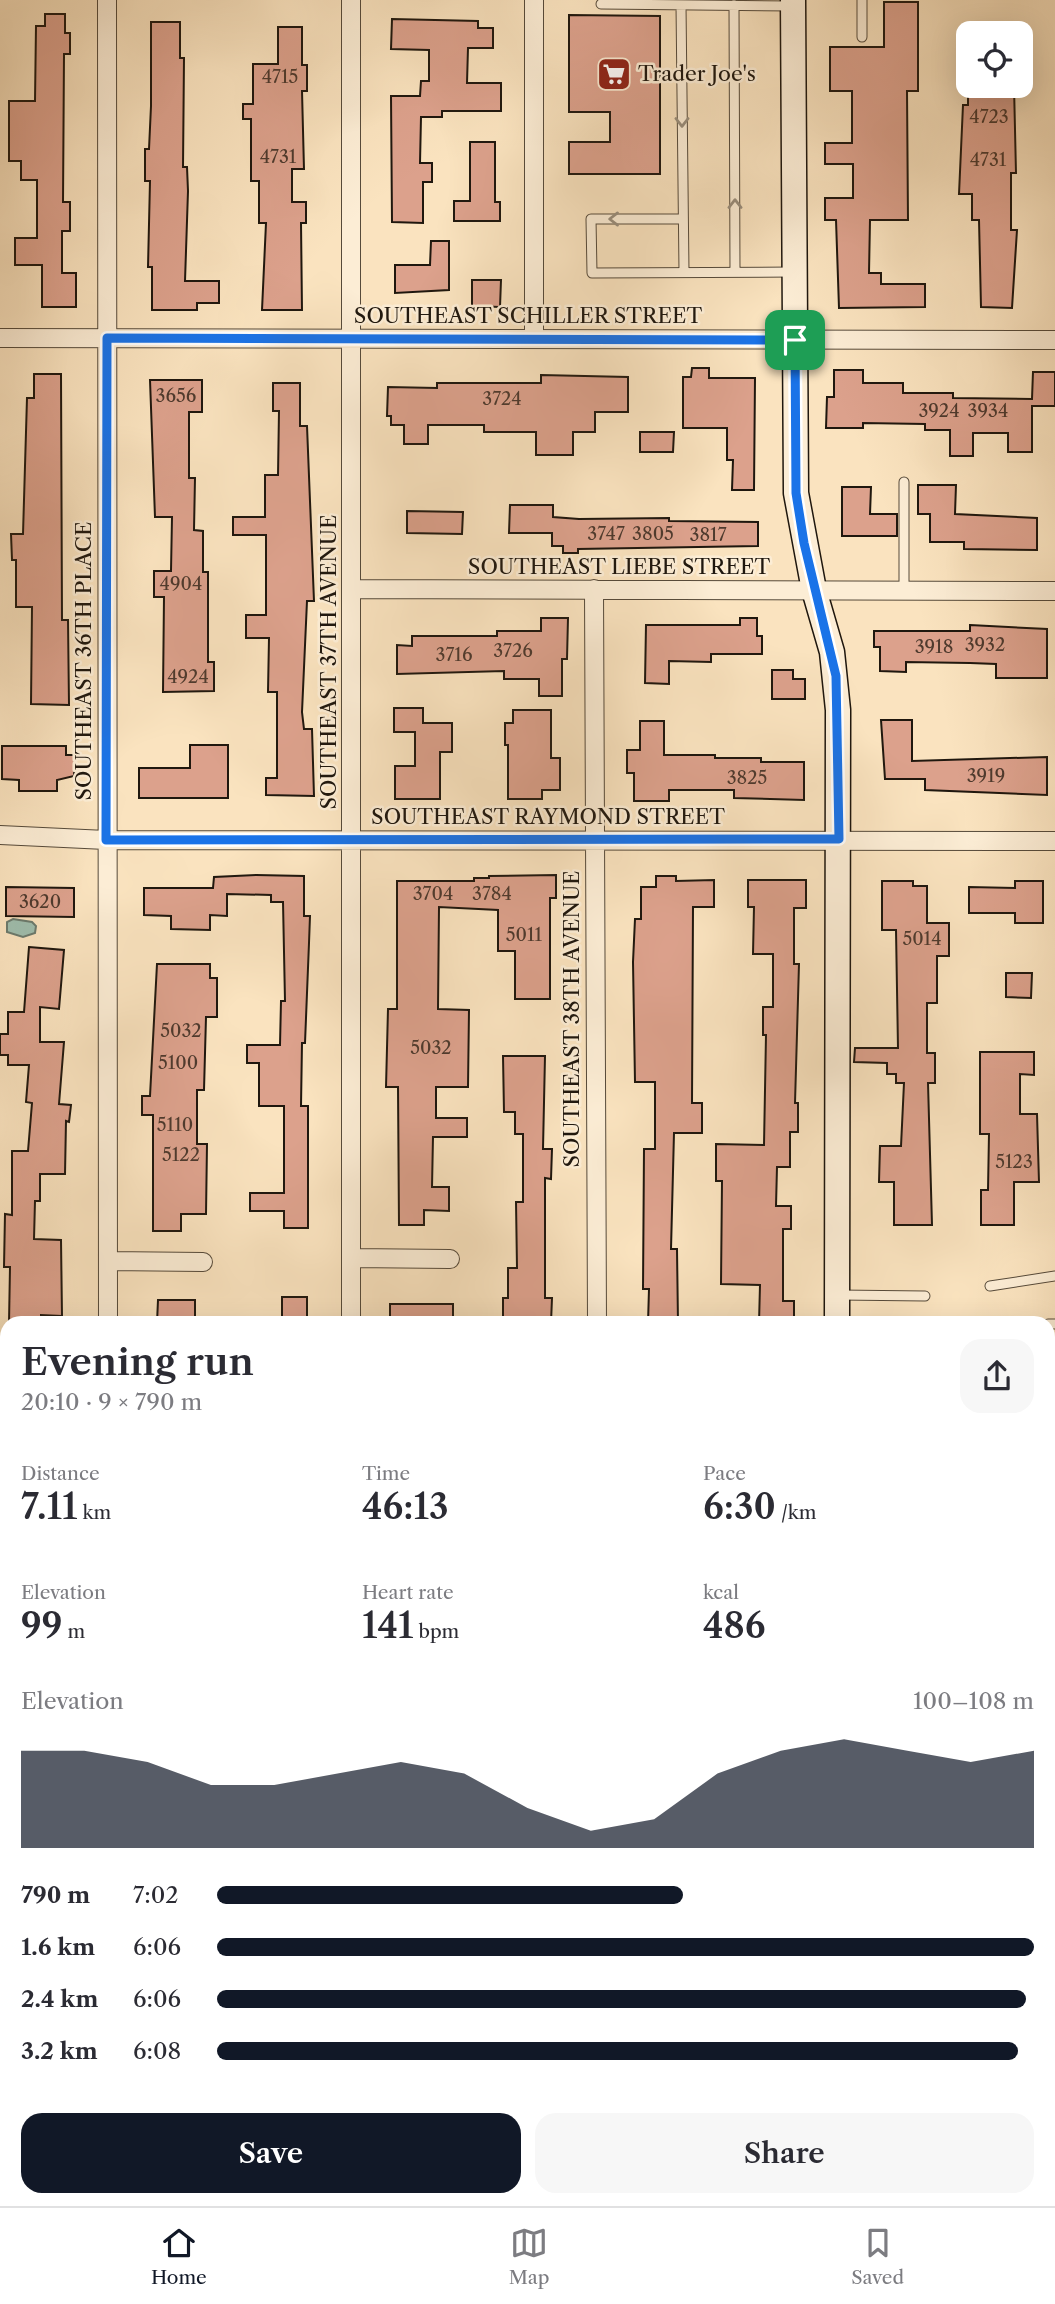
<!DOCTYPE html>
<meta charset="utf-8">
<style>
:root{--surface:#fff;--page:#f7f7f7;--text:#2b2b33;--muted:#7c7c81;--line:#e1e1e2;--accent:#111827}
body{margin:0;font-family:"Libre Caslon Text",serif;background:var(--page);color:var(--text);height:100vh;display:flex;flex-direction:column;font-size:26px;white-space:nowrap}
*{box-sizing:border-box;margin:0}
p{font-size:23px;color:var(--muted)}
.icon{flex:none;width:38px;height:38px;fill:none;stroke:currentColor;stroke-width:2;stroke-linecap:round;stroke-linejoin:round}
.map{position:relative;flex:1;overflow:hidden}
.drawer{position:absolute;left:0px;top:1316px;width:1055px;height:891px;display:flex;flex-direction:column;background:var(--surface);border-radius:21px 21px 0 0;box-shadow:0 7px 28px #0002}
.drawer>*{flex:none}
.buttons{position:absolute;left:956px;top:21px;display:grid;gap:14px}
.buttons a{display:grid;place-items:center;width:77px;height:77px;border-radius:14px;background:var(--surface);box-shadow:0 7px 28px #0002;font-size:35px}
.pin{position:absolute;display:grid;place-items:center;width:60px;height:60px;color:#fff;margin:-30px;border-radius:14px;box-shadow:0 4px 10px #0006}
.round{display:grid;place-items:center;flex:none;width:74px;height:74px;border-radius:21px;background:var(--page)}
.head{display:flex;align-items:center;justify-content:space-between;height:119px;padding:0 21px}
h1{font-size:38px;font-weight:600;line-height:52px}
.figures{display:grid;grid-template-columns:repeat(3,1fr);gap:10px;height:119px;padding:7px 21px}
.figures div{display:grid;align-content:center}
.figures b{font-size:35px;font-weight:600}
.figures small{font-size:19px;font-weight:400}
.figures p{font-size:19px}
.chart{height:196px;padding:14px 21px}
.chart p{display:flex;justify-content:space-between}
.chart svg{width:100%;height:126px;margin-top:7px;fill:var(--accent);opacity:.7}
.cta{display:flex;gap:14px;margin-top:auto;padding:14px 21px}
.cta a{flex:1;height:80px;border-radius:21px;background:var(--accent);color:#fff;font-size:28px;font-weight:600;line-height:80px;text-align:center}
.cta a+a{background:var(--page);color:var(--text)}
ul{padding:0 21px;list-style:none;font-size:23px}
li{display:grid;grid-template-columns:112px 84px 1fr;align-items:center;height:52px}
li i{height:18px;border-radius:9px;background:var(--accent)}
.menu{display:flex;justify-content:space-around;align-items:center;height:98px;border-top:2px solid var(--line);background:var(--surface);font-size:19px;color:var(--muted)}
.menu a{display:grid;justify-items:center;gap:4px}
.menu .current{color:var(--accent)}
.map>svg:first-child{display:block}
</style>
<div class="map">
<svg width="1055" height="2206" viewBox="0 0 1055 2206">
<rect width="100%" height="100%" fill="#fae3bf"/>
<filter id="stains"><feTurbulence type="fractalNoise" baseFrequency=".00286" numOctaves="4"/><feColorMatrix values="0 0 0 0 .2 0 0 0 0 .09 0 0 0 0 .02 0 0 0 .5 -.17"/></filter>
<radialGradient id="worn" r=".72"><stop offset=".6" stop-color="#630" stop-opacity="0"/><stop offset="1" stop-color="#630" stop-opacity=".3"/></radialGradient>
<path fill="#c5c18e" stroke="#726c4e" stroke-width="2" d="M 31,2200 L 345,2200 L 345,2206 L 17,2206 Z"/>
<path fill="#9fbeae" stroke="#6c7b6e" stroke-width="2" d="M 13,919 L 32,922 L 36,926 L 35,933 L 23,937 L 7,932 L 7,922 Z"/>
<path fill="#dca18c" stroke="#1f170e" stroke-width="2" d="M 884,2 L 918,2 L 918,91 L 907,91 L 908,220 L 870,220 L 869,273 L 881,273 L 881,284 L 925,284 L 925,307 L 839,308 L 836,220 L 825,220 L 825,198 L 853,198 L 853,164 L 825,164 L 825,143 L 852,143 L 852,91 L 830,91 L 830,47 L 884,47 Z
M 45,14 L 65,14 L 65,33 L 70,33 L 70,54 L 64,54 L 63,202 L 70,202 L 70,231 L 62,231 L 62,273 L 76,273 L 76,307 L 42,307 L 42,265 L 15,265 L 15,238 L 37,238 L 37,180 L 21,180 L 21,161 L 9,161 L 9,101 L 35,101 L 36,26 L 45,26 Z
M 569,15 L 660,16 L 660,174 L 569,174 L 569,142 L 610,142 L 610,112 L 569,112 Z
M 392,19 L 478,21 L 478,28 L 493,28 L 493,48 L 468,48 L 467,83 L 501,83 L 501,111 L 442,111 L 442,117 L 421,117 L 420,163 L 432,163 L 432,182 L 423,182 L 423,223 L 392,222 L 391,96 L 420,96 L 421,81 L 429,81 L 429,50 L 391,49 Z
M 151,22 L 180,22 L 180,58 L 184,58 L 183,167 L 187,167 L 188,191 L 185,281 L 219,281 L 219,303 L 197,303 L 197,310 L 152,310 L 152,267 L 148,267 L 150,181 L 145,181 L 145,149 L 149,149 L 151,106 Z
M 278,27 L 302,27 L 302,65 L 307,65 L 307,91 L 302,91 L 304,169 L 292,169 L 292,202 L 306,202 L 306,223 L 301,223 L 302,310 L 262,310 L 266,223 L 259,223 L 259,181 L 251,181 L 251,119 L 243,119 L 243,104 L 253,104 L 253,64 L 278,64 Z
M 968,86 L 1014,86 L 1016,173 L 1011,173 L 1011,230 L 1017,230 L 1012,308 L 981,307 L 979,220 L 972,220 L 972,194 L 959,194 L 963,105 L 968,105 Z
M 470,142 L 495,142 L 495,202 L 500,202 L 500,221 L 454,221 L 454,201 L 470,201 Z
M 431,241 L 449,241 L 449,290 L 395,293 L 395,265 L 430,265 Z
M 472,280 L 501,280 L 500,307 L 472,306 Z
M 692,368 L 709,368 L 709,378 L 755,378 L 754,490 L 732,490 L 733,460 L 727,460 L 727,428 L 683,428 L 683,377 L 691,377 Z
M 834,370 L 863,370 L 863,383 L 903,383 L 903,393 L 953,393 L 953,398 L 1032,399 L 1033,372 L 1055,372 L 1055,406 L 1032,406 L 1032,452 L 1008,452 L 1008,433 L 973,433 L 973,456 L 950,456 L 950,430 L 925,430 L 925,424 L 863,423 L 863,428 L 826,428 L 827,397 L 834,397 Z
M 34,374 L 61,374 L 62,620 L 68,620 L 69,705 L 31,704 L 32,607 L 16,607 L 16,560 L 12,560 L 11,534 L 23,534 L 27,398 L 34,398 Z
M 541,375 L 628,377 L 628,412 L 595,412 L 595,432 L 573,432 L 573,455 L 536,455 L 536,432 L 484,432 L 484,425 L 428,425 L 428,444 L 404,444 L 404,425 L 391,425 L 391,416 L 387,416 L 388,387 L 437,388 L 437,383 L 541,383 Z
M 150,380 L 202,380 L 202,412 L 189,412 L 189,478 L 195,478 L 194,530 L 203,531 L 203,572 L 208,572 L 208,662 L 214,662 L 214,691 L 163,692 L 164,597 L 154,597 L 154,571 L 171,571 L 172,517 L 155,517 Z
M 273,383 L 300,383 L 300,426 L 307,426 L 314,601 L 307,601 L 302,712 L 304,729 L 312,729 L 314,796 L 266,795 L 266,778 L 277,778 L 277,692 L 268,692 L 269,638 L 246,638 L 246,615 L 266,615 L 266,535 L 233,535 L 233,517 L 265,517 L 265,475 L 278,475 L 279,411 L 273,411 Z
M 640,432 L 674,432 L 673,452 L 640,452 Z
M 918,485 L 956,485 L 955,514 L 1037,518 L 1037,550 L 964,549 L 964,542 L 930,542 L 930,514 L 918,514 Z
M 842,487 L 871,487 L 870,514 L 897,514 L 897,536 L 842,536 Z
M 510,505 L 553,505 L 553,517 L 579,519 L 669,518 L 669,521 L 758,522 L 758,546 L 578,549 L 578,553 L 563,553 L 563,546 L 552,546 L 552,533 L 509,533 Z
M 407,511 L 463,512 L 462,534 L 407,533 Z
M 541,618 L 568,618 L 567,659 L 562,659 L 562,696 L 539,696 L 539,679 L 504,679 L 504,671 L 397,674 L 397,645 L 412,646 L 412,636 L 497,636 L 497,631 L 541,631 Z
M 740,618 L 757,618 L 757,636 L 762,636 L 762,654 L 711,654 L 711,662 L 669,661 L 669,684 L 645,683 L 646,625 L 740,625 Z
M 970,625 L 1047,629 L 1047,678 L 996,678 L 996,664 L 970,663 L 906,662 L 906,672 L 880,671 L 880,647 L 874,647 L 874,631 L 970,631 Z
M 772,670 L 793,670 L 793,679 L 805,679 L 805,699 L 772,699 Z
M 394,708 L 423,708 L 423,723 L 452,723 L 452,752 L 440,752 L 440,799 L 395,799 L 395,766 L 415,766 L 415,732 L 394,732 Z
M 513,710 L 551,710 L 551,758 L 560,758 L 560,790 L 542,790 L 542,799 L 508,799 L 508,745 L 505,745 L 505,723 L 513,723 Z
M 881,720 L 912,720 L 912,761 L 1047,757 L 1047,795 L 925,790 L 925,779 L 885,779 Z
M 640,721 L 664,721 L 664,755 L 715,755 L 715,758 L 761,758 L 761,762 L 804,762 L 804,800 L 734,798 L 734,790 L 669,790 L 669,801 L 634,801 L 634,773 L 627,773 L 627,750 L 640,750 Z
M 190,745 L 228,745 L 228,798 L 139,798 L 139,768 L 190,768 Z
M 2,746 L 66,746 L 66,755 L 75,755 L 74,776 L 57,780 L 57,791 L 19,791 L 19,780 L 2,779 Z
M 256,875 L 304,876 L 304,916 L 310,916 L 309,943 L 305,1043 L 302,1043 L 301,1106 L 308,1106 L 308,1228 L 284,1228 L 284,1211 L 250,1211 L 250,1193 L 284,1193 L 284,1106 L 259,1106 L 259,1063 L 247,1063 L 247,1045 L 280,1045 L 281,1001 L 285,1001 L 283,902 L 271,902 L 271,895 L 227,894 L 227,916 L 210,915 L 210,930 L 171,929 L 171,916 L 144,915 L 144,888 L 213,888 L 214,877 Z
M 556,875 L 556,898 L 550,898 L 550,999 L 515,999 L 515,951 L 498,951 L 498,910 L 439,907 L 438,1009 L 469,1010 L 468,1087 L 436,1087 L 436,1118 L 467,1118 L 467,1137 L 433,1137 L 432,1187 L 449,1187 L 449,1211 L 424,1210 L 424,1225 L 399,1225 L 398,1087 L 386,1087 L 388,1009 L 397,1009 L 397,881 L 474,881 L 474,878 L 489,878 L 489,876 Z
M 656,876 L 676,876 L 676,881 L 714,880 L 714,907 L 693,907 L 692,1103 L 702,1103 L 702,1133 L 674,1133 L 671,1249 L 677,1249 L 678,1323 L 648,1323 L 649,1289 L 643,1289 L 644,1149 L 655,1149 L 655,1082 L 635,1082 L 633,962 L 635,919 L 641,919 L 641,887 L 656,887 Z
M 748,880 L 806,880 L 806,908 L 794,908 L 794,964 L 799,964 L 795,1103 L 798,1103 L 798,1132 L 790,1132 L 790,1167 L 777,1167 L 776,1206 L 791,1206 L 791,1229 L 783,1229 L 783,1301 L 794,1301 L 794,1323 L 759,1323 L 760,1285 L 721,1284 L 722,1181 L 716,1181 L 716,1144 L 764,1145 L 766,1035 L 763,1035 L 763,1007 L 773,1007 L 773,954 L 753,954 L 754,907 L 748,907 Z
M 882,881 L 913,881 L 913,886 L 927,886 L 927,923 L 949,923 L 949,956 L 937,956 L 937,1003 L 927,1003 L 927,1053 L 935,1053 L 935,1083 L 928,1083 L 932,1225 L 894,1225 L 894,1182 L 879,1182 L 880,1146 L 901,1146 L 904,1083 L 896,1083 L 896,1074 L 887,1074 L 887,1063 L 854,1062 L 855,1048 L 898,1048 L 896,930 L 882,930 Z
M 1015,881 L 1043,881 L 1043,923 L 1015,923 L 1015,913 L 969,913 L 969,887 L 1015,888 Z
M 6,887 L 74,888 L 74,917 L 6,916 Z
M 29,947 L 64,950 L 59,1009 L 40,1007 L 40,1042 L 64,1042 L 59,1104 L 71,1105 L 69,1122 L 66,1121 L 65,1174 L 40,1174 L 40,1201 L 35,1201 L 34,1239 L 61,1240 L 62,1316 L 41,1315 L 41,1323 L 9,1323 L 10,1267 L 4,1267 L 5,1214 L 12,1215 L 12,1151 L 28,1151 L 32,1103 L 26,1102 L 29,1065 L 8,1065 L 8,1055 L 0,1055 L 0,1034 L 8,1034 L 8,1012 L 24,1012 Z
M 157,964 L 210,964 L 210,978 L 217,978 L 217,1017 L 206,1017 L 204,1090 L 197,1090 L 197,1144 L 207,1144 L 206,1214 L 181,1214 L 181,1231 L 153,1231 L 153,1115 L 142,1115 L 142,1096 L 150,1096 Z
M 1006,973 L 1032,973 L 1031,998 L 1006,997 Z
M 980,1052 L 1034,1052 L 1034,1075 L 1020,1074 L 1020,1114 L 1037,1114 L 1039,1182 L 1014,1182 L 1014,1225 L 981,1225 L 981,1190 L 988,1190 L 989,1134 L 980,1134 Z
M 503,1056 L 545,1056 L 543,1149 L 552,1149 L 551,1179 L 545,1178 L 545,1298 L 552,1298 L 551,1323 L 503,1323 L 503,1298 L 508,1298 L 508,1268 L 517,1268 L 516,1202 L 523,1202 L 523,1134 L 515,1134 L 515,1112 L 504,1112 Z
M 282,1297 L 307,1297 L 307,1323 L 282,1323 Z
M 158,1300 L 195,1300 L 195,1323 L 157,1323 Z
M 390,1304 L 453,1304 L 453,1323 L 390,1323 Z"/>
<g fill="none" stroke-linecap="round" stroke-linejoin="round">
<g stroke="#564a3a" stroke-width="11">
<path id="lane" d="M 862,0 L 862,37
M 601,4 L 792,6
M 681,5 L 684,272
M 734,5 L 735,272
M 683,219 L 591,219 L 592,273 L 793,272
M 904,590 L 904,482
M 990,1286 L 1055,1276
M 839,1295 L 925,1296
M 1048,1324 L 1055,1324
M 1048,1390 L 1055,1390
M 1048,1445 L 1055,1445"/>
</g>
<g stroke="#564a3a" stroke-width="20">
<path id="street" d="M 107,0 L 108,1323
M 351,0 L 351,1323
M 534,0 L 534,339
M 0,338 L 1055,340
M 351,589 L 1055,591
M 594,589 L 597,1323
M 0,835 L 106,840 L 1055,841
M 352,1258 L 450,1259
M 108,1261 L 203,1262
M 0,1759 L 7,1759
M 1048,2175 L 1055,2175
M 361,2200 L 362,2206
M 610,2200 L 610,2206"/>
</g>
<g stroke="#1f170e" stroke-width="27">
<path id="secondary" d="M 793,0 L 796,493 L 814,590 L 832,652 L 838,710 L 837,1323
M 1048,1509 L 1055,1509
M 0,1510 L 7,1510
M 840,2206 L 840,2200"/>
</g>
<use href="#lane" stroke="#fcedd5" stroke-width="9"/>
<use href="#street" stroke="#fcedd5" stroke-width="18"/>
<use href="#secondary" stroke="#fcedd5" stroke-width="24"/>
</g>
<defs><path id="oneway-chevron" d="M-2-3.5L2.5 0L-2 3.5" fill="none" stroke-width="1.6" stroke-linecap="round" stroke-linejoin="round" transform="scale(1.75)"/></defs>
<g stroke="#998d7b">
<use href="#oneway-chevron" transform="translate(682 122) rotate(90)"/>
<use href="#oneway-chevron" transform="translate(735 204) rotate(-90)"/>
<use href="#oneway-chevron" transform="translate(614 219) rotate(180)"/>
</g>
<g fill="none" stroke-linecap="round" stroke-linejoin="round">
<g stroke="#fff" stroke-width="14">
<path id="route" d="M 107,338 L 795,340 L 796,493 L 804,543 L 836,676 L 839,839 L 106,840 Z"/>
</g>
<use href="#route" stroke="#1a73e8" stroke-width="9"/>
</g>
<defs>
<g id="supermarket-square" transform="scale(1.75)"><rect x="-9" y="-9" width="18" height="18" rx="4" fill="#8f2418" stroke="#fcedd5"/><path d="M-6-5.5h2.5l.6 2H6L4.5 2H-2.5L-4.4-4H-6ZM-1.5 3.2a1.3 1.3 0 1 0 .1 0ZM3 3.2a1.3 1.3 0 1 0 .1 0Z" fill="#fff"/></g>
</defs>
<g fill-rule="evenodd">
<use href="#supermarket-square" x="614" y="74"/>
</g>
<g text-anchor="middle" stroke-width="5" stroke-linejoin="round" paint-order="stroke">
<g font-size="18" fill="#4e3a2e">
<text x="280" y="83">4715</text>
<text x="989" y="123">4723</text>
<text x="278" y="163">4731</text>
<text x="988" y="166">4731</text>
<text x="176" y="402">3656</text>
<text x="502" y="405">3724</text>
<text x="939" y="417">3924</text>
<text x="988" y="417">3934</text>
<text x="606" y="540">3747</text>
<text x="653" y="540">3805</text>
<text x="708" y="541">3817</text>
<text x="181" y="590">4904</text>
<text x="985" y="651">3932</text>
<text x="934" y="653">3918</text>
<text x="513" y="657">3726</text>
<text x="454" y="661">3716</text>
<text x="188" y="683">4924</text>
<text x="986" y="782">3919</text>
<text x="747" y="784">3825</text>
<text x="433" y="900">3704</text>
<text x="492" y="900">3784</text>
<text x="40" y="908">3620</text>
<text x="524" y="941">5011</text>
<text x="922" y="945">5014</text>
<text x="181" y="1037">5032</text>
<text x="431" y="1054">5032</text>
<text x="178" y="1069">5100</text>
<text x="175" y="1131">5110</text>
<text x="181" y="1161">5122</text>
<text x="1014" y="1168">5123</text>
</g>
<g font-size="21" fill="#1f170e" stroke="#fcedd5" text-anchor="start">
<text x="638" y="81">Trader Joe's</text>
</g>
<g font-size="21" fill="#1f170e" stroke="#fcedd5">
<text x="528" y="323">SOUTHEAST SCHILLER STREET</text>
<text x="619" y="574">SOUTHEAST LIEBE STREET</text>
<text transform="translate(84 661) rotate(-90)" y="7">SOUTHEAST 36TH PLACE</text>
<text transform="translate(329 662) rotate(-90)" y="7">SOUTHEAST 37TH AVENUE</text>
<text x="548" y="824">SOUTHEAST RAYMOND STREET</text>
<text transform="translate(572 1019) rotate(-90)" y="7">SOUTHEAST 38TH AVENUE</text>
</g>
</g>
<rect width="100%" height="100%" filter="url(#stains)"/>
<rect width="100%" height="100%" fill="url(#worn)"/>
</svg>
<div class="buttons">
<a><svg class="icon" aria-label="locate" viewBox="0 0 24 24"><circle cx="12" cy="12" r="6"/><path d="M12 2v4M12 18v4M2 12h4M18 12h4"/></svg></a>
</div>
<div class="pin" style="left:795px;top:340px;background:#1e9e55"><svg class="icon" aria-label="arrive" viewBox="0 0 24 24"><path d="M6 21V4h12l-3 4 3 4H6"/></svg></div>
<section class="drawer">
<div class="head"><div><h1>Evening run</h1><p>20:10 · 9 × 790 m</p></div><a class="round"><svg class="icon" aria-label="share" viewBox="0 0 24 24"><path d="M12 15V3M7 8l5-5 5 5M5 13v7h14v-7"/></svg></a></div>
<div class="figures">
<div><p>Distance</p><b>7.11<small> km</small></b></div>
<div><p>Time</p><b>46:13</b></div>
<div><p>Pace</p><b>6:30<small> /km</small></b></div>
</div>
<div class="figures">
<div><p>Elevation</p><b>99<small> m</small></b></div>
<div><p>Heart rate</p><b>141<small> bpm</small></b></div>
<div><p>kcal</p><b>486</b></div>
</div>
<div class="chart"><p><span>Elevation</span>100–108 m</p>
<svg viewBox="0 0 160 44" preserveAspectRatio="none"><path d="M0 44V10L10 10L20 14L30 22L40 22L50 18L60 14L70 18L80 30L90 38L100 34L110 18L120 10L130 6L140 10L150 14L160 10V44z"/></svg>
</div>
<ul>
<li><b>790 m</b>7:02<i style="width:57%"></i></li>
<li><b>1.6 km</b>6:06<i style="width:100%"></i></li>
<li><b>2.4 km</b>6:06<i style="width:99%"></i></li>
<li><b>3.2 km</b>6:08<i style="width:98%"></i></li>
</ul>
<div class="cta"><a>Save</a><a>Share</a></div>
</section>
</div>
<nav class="menu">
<a class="current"><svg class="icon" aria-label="home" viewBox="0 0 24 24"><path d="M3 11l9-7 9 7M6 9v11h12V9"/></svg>Home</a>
<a><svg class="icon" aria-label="map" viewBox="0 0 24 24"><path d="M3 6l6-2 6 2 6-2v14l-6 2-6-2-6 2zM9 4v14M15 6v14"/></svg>Map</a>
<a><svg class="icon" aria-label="saved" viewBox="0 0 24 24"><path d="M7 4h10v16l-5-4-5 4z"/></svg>Saved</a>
</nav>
